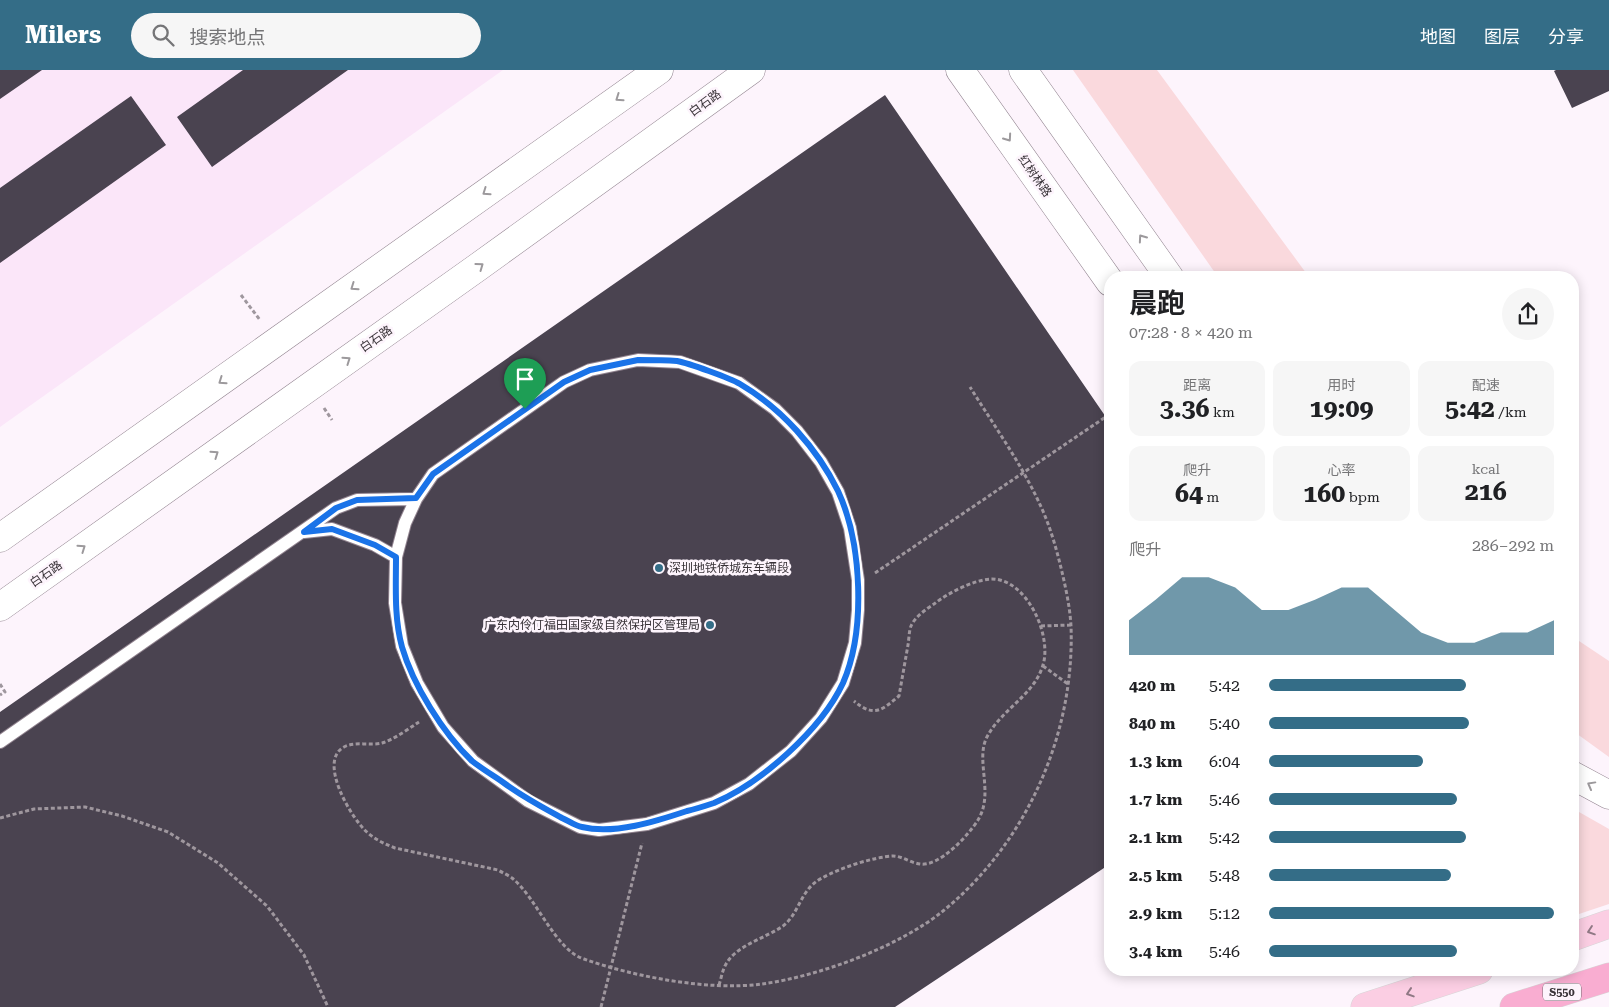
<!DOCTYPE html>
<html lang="zh">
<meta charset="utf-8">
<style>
:root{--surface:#fff;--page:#f6f6f6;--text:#202124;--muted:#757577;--accent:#346d87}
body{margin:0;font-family:"Roboto Serif","Noto Sans SC",serif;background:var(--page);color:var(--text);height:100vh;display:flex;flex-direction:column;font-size:19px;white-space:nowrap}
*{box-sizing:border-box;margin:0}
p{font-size:16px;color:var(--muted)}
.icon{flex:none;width:28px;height:28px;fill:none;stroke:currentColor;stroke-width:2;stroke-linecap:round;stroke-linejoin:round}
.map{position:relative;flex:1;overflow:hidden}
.drawer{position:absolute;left:1104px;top:201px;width:475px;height:705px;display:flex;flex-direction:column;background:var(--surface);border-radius:20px;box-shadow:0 2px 12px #0003}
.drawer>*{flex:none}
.pin{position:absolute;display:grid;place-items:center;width:42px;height:42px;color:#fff;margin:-51px -21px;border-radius:50% 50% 50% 0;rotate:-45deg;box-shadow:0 0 5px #0007}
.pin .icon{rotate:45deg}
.round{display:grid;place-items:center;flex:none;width:52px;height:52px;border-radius:26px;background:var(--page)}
.overview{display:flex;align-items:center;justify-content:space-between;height:85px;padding:0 25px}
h1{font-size:28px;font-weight:700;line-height:38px}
.stats{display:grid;grid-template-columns:repeat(3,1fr);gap:8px;height:85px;padding:5px 25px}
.stats div{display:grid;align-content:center;border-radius:12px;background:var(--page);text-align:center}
.stats b{font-size:25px;font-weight:700}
.stats small{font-size:14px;font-weight:400}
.stats p{font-size:14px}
.chart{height:140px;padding:10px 25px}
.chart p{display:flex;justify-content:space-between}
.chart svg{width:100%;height:90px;margin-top:5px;fill:var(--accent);opacity:.7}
ul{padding:0 25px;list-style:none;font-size:16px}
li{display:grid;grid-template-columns:80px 60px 1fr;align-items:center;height:38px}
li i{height:12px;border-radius:6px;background:var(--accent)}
header{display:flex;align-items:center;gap:30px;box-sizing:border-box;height:70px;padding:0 25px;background:var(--accent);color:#fff}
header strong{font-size:24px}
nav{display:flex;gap:28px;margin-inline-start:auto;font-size:18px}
.search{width:350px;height:45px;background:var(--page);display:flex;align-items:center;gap:12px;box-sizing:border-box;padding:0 18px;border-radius:28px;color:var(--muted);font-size:19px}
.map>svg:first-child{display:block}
</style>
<header>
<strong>Milers</strong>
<div class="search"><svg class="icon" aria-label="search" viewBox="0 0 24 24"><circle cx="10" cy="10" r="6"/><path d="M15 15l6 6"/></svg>搜索地点</div>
<nav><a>地图</a><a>图层</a><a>分享</a></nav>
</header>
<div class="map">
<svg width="1609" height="937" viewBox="0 0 1609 937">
<rect width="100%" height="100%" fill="#fdf4fc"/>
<path fill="#fbe6f9" d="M 0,0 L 503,0 L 0,357 Z"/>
<path fill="#fad9dd" d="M 1073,0 L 1157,0 L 1309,207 L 1218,207 Z
M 1573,567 L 1609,591 L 1609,687 L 1573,661 Z
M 1572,738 L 1609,759 L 1609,834 L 1573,846 Z"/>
<path fill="#4a4350" d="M 0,0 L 42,0 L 0,29 Z
M 243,0 L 348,0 L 212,97 L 177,47 Z
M 1556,0 L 1609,0 L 1609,21 L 1572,38 L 1554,1 Z
M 885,25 L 1110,353 L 1110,794 L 895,937 L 0,937 L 0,642 Z
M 131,26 L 166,75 L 0,193 L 0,118 Z"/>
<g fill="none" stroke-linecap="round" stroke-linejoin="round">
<g stroke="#91838f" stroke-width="14">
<path id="lane" d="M 638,290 L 680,292 L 739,313 L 775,339 L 797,361 L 821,392 L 838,422 L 850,458 L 858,510 L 858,540 L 855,573 L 843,613 L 821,648 L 791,681 L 749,714 L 714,733 L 647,754 L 599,760 L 580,757 L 528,731 L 473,691 L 443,657 L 417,613 L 402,576 L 395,533 L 396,487 L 405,453 L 416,429 L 433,404 L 564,312 L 590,300 Z
M 304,462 L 332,459 L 375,475 L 396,487
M 0,672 L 336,438 L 357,430 L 416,429"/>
</g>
<g stroke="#91838f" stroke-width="29">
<path id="secondary" d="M 960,0 L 1110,212
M 1023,0 L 1170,208
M 0,468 L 659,0
M 0,537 L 478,197 L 751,0
M 1572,705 L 1609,725"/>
</g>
<g stroke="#d7d6d7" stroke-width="29">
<path id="primary" d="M 1572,867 L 1609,854
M 1365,937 L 1479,900"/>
</g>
<g stroke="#d7d6d7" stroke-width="29">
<path id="highway" d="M 1514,937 L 1609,907"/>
</g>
<path stroke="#9f979e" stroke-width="3" stroke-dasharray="4 2.5" stroke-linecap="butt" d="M 241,225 L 260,250
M 324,338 L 332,350
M 875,503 L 1110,344
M 1041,556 L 1071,555
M 1043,596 L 1068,614
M 0,614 L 5,622 L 0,625
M 419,652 C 408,659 395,669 382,673 C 371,676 355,671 344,677 C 317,691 352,750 368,763 C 376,770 385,774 395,778 L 498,800 C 503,803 508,805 512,808 C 537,828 555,880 584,889 C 635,907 709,921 762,914 C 820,906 898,877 943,841 C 1027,773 1075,663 1071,556 C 1070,538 1066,519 1062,502 C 1057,481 1051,459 1042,439 C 1023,396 995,357 970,317
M 0,748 L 34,739 L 85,737 L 122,746 L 168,762 L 218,793 L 267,836 L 304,885 L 328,937
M 719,915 C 721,909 722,902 725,896 C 734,876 766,868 783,856 C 800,843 800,819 822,808 C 840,798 873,787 893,786 C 902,786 911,793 920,794 C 939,797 968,766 978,750 C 994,724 976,692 986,669 C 999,641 1032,627 1042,598 C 1054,568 1027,508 991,509 C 973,510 948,523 934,534 C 926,539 915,547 911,556 C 909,561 909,569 908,575 C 905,592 902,609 899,626 C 882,640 874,648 854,631
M 601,937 L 642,773"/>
<use href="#lane" stroke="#fff" stroke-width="12"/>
<use href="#secondary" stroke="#fff" stroke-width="28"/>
<use href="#primary" stroke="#fbcee3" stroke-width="28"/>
<use href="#highway" stroke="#f9add1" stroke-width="28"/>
</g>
<defs><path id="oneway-chevron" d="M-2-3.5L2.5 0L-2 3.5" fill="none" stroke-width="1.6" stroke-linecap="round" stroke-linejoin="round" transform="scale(1.25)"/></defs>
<g stroke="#9c999c">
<use href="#oneway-chevron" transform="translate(619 28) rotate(145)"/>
<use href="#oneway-chevron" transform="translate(1008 68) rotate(55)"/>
<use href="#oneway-chevron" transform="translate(486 122) rotate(145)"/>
<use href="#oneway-chevron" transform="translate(1142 168) rotate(-125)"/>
<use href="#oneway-chevron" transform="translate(480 196) rotate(-36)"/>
<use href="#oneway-chevron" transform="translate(354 217) rotate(145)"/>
<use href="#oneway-chevron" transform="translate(347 290) rotate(-35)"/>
<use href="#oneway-chevron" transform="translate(222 311) rotate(145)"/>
<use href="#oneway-chevron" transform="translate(215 384) rotate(-35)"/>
<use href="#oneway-chevron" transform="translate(82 478) rotate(-35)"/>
<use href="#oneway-chevron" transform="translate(1591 715) rotate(-151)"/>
</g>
<g stroke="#907985">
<use href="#oneway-chevron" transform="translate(1591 861) rotate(161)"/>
<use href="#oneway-chevron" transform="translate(1410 923) rotate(162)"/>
</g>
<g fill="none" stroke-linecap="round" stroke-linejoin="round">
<g stroke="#fff" stroke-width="10">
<path id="route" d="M 638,290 C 651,290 664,290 677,291 C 688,293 730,308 740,314 C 781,338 817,378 838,421 C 862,473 866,560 843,613 C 821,660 761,713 714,733 C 705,736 696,739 687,741 C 657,751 614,765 582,757 C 575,756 569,751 562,748 C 542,737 523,727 504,713 C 494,706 482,699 472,691 C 443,663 413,615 402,577 C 394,548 396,517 396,487 L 375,475 L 332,459 L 304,462 L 336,438 L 357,430 L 416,428 L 433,404 L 564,312 L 590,300 Z"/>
</g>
<use href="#route" stroke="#1a73e8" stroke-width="6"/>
</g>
<g fill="#346d87" stroke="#fdf4fc" stroke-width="2">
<circle cx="659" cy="498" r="5"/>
<circle cx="710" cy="555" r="5"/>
</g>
<g text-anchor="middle" stroke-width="5" stroke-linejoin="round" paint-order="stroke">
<rect fill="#fdf4fc" stroke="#746d73" stroke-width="1" x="1543" y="913.5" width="38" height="17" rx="4"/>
<g font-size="11" font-weight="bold" fill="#393338">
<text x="1562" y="926">S550</text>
</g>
<g font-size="12" fill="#393338" stroke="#fdf4fc">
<text transform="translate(705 33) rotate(-36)" y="4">白石路</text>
<text transform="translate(1035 106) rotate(55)" y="4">红树林路</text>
<text transform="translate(376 269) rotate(-35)" y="4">白石路</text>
<text transform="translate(46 504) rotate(-35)" y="4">白石路</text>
</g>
<g font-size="12" fill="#393338" stroke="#fdf4fc" text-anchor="start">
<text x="669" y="502">深圳地铁侨城东车辆段</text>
<text x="700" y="559" text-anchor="end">广东内伶仃福田国家级自然保护区管理局</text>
</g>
</g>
</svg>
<div class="pin" style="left:525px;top:339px;background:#1e9e55"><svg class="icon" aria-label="arrive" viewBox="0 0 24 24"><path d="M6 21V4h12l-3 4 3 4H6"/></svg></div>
<section class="drawer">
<div class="overview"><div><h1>晨跑</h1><p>07:28 · 8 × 420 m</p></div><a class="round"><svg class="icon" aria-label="share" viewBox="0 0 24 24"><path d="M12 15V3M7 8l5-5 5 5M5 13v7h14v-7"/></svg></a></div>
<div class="stats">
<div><p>距离</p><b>3.36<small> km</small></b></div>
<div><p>用时</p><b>19:09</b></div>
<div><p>配速</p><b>5:42<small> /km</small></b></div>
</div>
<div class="stats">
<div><p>爬升</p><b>64<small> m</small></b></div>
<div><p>心率</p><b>160<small> bpm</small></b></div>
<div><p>kcal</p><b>216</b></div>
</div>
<div class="chart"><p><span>爬升</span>286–292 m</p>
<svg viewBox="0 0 160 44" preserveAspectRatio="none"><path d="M0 44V27L10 17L20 6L30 6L40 11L50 22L60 22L70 17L80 11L90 11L100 22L110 33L120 38L130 38L140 33L150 33L160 27V44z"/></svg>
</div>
<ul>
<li><b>420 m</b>5:42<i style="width:69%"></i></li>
<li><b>840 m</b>5:40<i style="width:70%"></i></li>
<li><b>1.3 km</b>6:04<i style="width:54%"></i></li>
<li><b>1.7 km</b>5:46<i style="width:66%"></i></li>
<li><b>2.1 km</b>5:42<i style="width:69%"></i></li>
<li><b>2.5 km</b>5:48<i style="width:64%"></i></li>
<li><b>2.9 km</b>5:12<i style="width:100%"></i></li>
<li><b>3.4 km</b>5:46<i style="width:66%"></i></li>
</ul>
</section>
</div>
